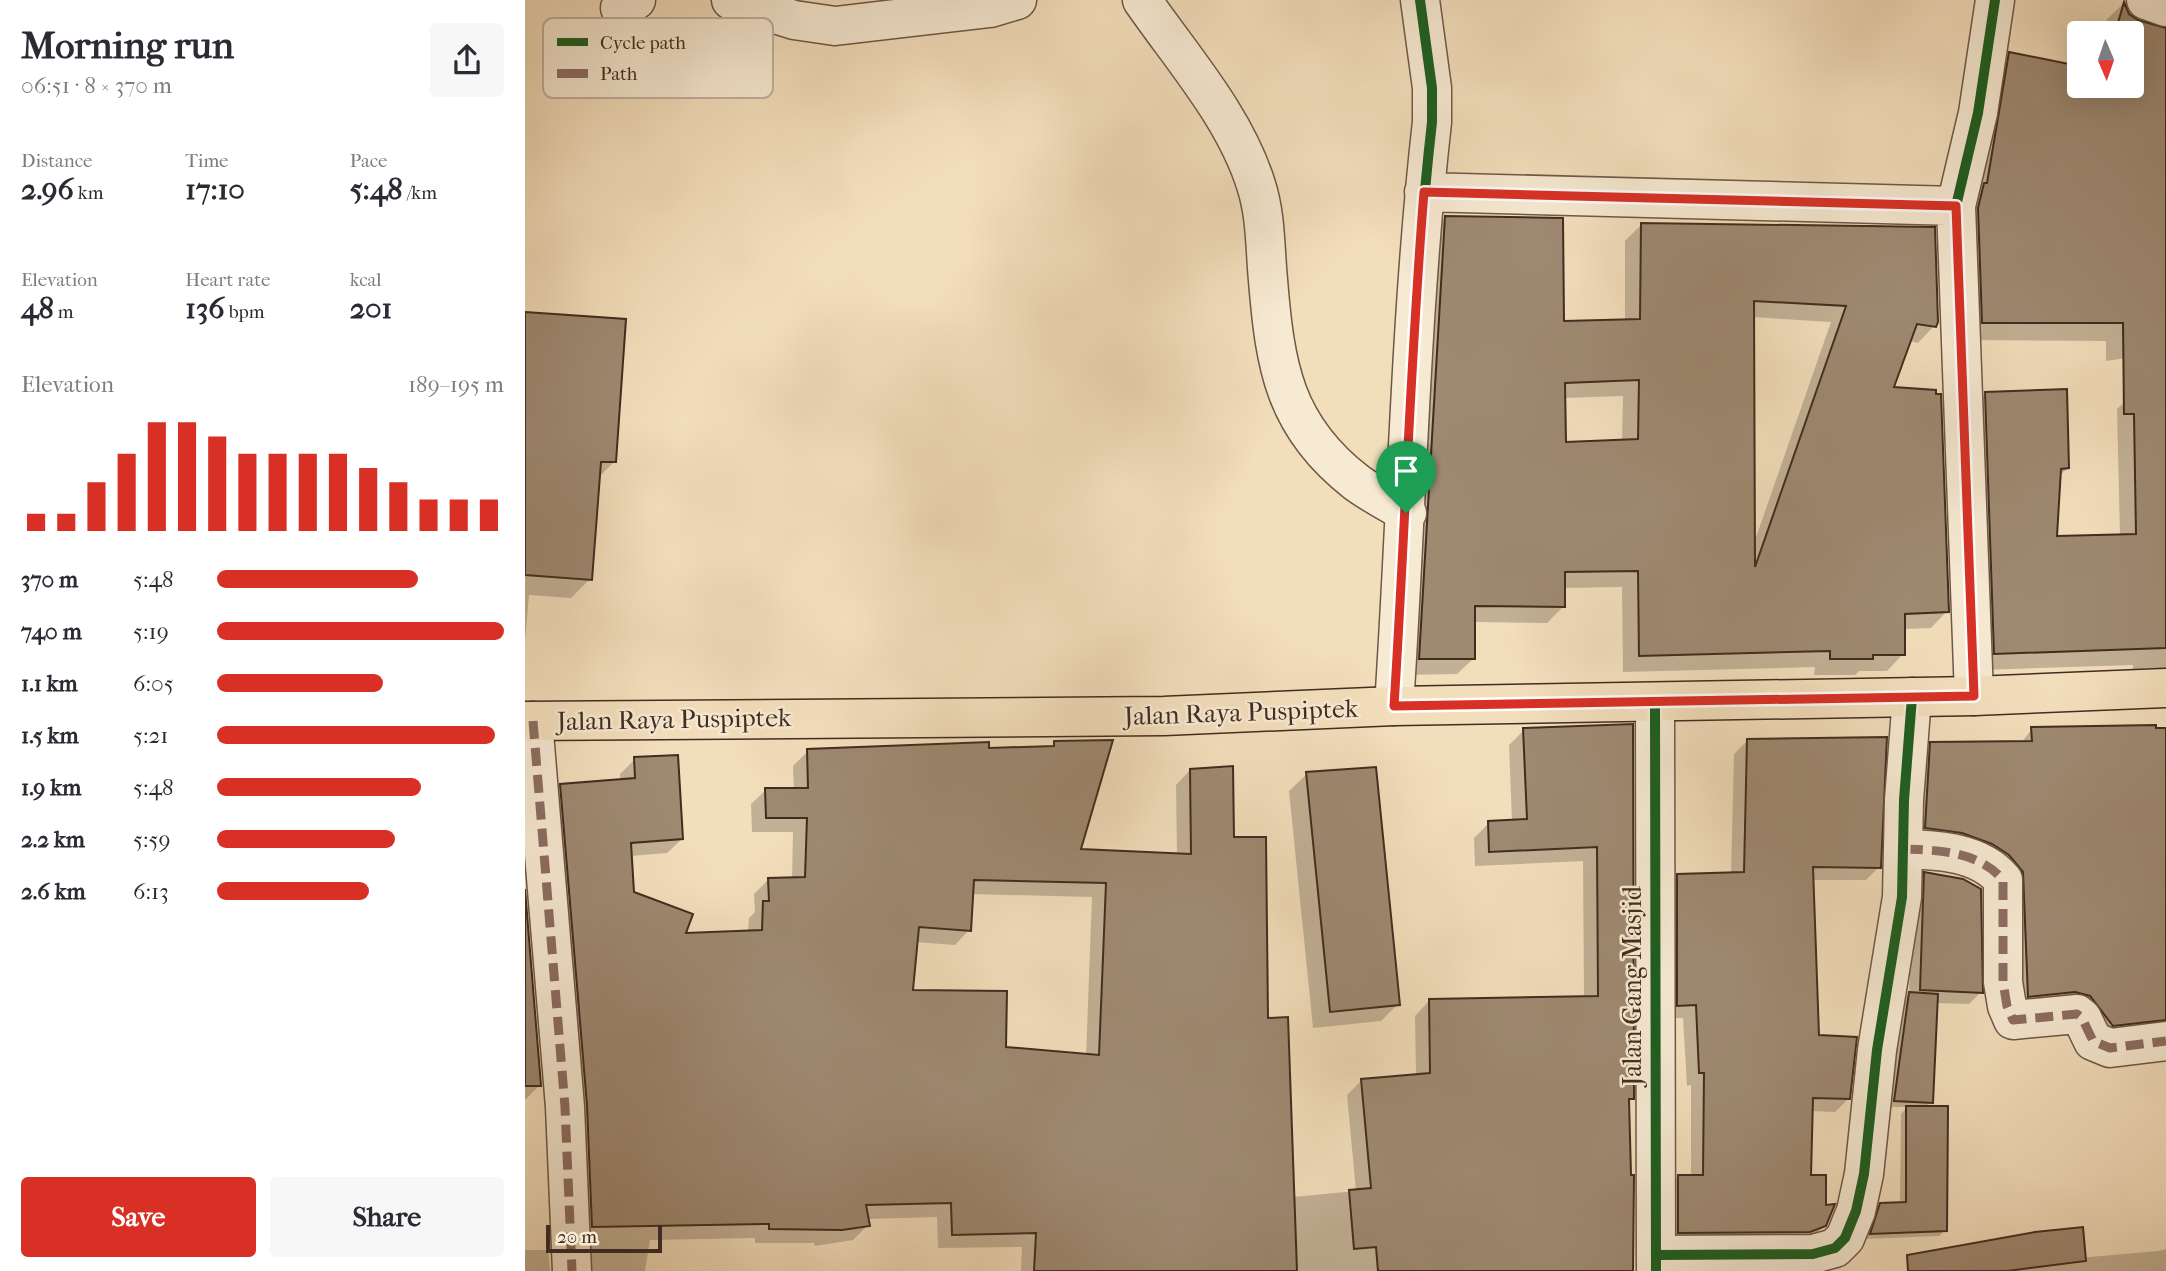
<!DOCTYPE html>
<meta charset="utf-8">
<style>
:root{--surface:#fff;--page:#f7f7f7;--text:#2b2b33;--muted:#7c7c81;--accent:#d93025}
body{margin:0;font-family:"IM FELL French Canon",serif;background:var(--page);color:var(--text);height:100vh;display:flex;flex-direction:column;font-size:26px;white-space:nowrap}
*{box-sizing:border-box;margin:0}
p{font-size:23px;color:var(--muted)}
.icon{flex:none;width:38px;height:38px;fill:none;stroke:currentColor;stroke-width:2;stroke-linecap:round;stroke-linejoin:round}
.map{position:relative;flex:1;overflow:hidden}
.panel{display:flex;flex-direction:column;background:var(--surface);width:525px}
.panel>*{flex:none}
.needle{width:46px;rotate:178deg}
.fabs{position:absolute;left:1542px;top:21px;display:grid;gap:14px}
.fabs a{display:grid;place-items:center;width:77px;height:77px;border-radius:7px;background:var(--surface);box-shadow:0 7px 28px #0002;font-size:35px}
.scale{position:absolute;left:21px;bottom:18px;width:116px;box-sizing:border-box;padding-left:7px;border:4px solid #412c1f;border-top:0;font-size:19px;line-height:24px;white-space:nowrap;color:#412c1f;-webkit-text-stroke:5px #f7ead3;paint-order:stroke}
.pin{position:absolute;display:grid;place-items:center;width:60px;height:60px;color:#fff;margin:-72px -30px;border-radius:50% 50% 50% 0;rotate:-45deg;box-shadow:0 0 7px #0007}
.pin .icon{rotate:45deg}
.round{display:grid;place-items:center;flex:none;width:74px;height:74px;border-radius:7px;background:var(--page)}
.summary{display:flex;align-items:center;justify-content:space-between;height:119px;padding:0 21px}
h1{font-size:38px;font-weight:700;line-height:52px}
.figures{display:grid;grid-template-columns:repeat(3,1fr);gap:10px;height:119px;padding:7px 21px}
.figures div{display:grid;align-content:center}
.figures b{font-size:30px;font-weight:700}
.figures small{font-size:19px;font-weight:400}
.figures p{font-size:19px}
.chart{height:196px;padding:14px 21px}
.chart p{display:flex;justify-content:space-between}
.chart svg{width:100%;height:126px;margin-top:7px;stroke:var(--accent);stroke-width:6}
.cta{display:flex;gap:14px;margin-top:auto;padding:14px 21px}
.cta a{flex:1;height:80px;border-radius:7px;background:var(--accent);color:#fff;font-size:28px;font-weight:700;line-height:80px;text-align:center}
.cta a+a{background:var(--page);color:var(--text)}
ul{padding:0 21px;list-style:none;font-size:23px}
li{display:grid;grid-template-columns:112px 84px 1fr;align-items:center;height:52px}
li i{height:18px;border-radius:9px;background:var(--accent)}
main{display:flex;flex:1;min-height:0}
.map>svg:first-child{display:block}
</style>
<main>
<section class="panel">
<div class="summary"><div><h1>Morning run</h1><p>06:51 · 8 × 370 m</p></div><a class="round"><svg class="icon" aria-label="share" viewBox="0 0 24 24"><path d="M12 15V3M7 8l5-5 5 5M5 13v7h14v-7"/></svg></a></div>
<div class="figures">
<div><p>Distance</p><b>2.96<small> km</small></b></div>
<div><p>Time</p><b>17:10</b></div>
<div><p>Pace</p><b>5:48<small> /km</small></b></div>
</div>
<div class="figures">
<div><p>Elevation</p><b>48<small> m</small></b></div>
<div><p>Heart rate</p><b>136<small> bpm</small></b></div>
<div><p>kcal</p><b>201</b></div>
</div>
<div class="chart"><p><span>Elevation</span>189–195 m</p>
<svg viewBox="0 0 160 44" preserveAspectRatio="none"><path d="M5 44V38M15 44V38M25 44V27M35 44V17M45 44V6M55 44V6M65 44V11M75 44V17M85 44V17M95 44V17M105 44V17M115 44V22M125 44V27M135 44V33M145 44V33M155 44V33"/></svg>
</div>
<ul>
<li><b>370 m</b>5:48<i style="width:70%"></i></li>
<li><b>740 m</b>5:19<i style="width:100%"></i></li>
<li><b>1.1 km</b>6:05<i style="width:58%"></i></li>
<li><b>1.5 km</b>5:21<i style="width:97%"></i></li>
<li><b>1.9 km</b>5:48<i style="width:71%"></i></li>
<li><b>2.2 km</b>5:59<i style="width:62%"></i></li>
<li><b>2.6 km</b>6:13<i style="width:53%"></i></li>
</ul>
<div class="cta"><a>Save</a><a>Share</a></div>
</section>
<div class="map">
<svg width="1641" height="1271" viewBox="0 0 1641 1271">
<rect width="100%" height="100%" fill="#f3debc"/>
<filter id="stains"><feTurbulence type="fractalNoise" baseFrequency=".00286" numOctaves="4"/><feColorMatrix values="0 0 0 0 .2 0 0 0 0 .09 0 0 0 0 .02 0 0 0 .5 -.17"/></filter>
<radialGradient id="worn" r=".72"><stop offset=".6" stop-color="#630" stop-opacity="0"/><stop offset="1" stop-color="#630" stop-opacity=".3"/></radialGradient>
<path fill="#0003" fill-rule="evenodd" d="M 1599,3 L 1603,15 L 1613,22 L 1641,30 L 1641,352 L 1581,361 L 1581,341 L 1440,340 L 1436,227 L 1467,71 L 1485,53 L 1554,68 L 1554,86 L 1606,86 L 1606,33 L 1579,33 L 1582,19 Z
M 921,217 L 1038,323 L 1100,321 L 1100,241 L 1117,224 L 1409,326 L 1393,343 L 1384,341 L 1366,389 L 1422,611 L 1406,628 L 1379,629 L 1378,654 L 1362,671 L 1334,671 L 1330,675 L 1289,675 L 1290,667 L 1098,672 L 1097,587 L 1039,588 L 1039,606 L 1022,623 L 949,622 L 949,658 L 932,674 L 878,675 L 904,234 ZM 1227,317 L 1306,322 L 1229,543 ZM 1098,396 L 1097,442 L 1039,444 L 1039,398 Z
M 0,314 L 89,462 L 73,478 L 65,579 L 46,598 L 4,595 L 0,642 Z
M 1641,390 L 1641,668 L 1608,669 L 1608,665 L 1453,670 L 1444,411 L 1460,394 L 1543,468 L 1533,477 L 1531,538 L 1595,536 L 1592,409 L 1609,393 Z
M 1106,726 L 1107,1098 L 1102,1103 L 1107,1271 L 496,1271 L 497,1247 L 413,1248 L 412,1217 L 342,1219 L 343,1225 L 328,1240 L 290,1246 L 289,1243 L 230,1243 L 230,1238 L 125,1240 L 120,1271 L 54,1271 L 21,800 L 36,785 L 95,781 L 95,774 L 110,759 L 157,839 L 142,853 L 105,856 L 108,893 L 159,935 L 223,932 L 224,918 L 230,912 L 229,894 L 244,879 L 267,879 L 268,832 L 227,832 L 226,804 L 241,790 L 269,790 L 268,766 L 283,751 L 525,748 L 530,743 L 554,851 L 652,855 L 651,785 L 665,770 L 707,839 L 742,1019 L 768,1197 L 831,1191 L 822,1095 L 837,1080 L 891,1076 L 890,1016 L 904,1001 L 1059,998 L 1058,861 L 950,866 L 949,838 L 964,823 L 987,822 L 984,745 L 999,730 ZM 446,894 L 567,897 L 561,1056 L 479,1048 L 386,992 L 390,942 L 430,945 L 444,930 Z
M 1507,729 L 1641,730 L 1641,1034 L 1576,1036 L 1492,1007 L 1488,884 L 1390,839 L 1395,755 L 1406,744 L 1496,743 Z
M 1222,741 L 1354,867 L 1341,880 L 1287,880 L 1292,1037 L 1323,1099 L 1310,1112 L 1286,1111 L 1284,1176 L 1300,1225 L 1286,1238 L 1140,1245 L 1140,1189 L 1153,1176 L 1166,1176 L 1166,1085 L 1162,1086 L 1158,1018 L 1140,1018 L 1140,889 L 1153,876 L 1206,874 L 1209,754 Z
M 782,774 L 873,1004 L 856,1021 L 788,1028 L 764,791 Z
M 1400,874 L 1456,992 L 1444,1004 L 1411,1003 L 1406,1102 L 1400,1108 L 1420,1230 L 1414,1236 L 1341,1239 L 1350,1211 L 1356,1204 L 1375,1204 L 1376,1114 L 1382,1107 L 1363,1107 L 1378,1000 L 1384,994 L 1388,886 Z
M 0,910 L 15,1085 L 1,1099 L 0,1099 Z
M 1641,1249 L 1641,1271 L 1403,1271 L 1633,1251 Z
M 0,1250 L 23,1250 L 25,1271 L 0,1271 Z"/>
<path fill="#9e8971" stroke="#412c1f" stroke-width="2" fill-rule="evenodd" d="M 1599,2 L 1604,14 L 1613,20 L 1641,28 L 1641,648 L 1469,654 L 1460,392 L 1542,389 L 1544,468 L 1536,469 L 1532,536 L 1611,534 L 1609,414 L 1599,414 L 1598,323 L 1457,323 L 1453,208 L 1459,183 L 1462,183 L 1484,52 L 1554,66 L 1554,86 L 1606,86 L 1606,33 L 1590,33 Z
M 920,216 L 1038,218 L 1039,321 L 1115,319 L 1116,223 L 1410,227 L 1413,322 L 1411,327 L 1392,324 L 1369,387 L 1411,390 L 1411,394 L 1416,394 L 1424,612 L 1380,614 L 1380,655 L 1348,655 L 1348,659 L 1305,659 L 1305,651 L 1114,656 L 1113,571 L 1040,572 L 1040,607 L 950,606 L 950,659 L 894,659 ZM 1229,301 L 1321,306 L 1230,567 ZM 1114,380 L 1113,439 L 1041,442 L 1040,383 Z
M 0,312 L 101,319 L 91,462 L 76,462 L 67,580 L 0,575 Z
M 1108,724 L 1109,1099 L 1104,1099 L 1106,1175 L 1109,1175 L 1108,1271 L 853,1271 L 851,1247 L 829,1249 L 824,1190 L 846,1188 L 836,1079 L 905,1073 L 904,999 L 1073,996 L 1072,847 L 964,852 L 963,821 L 1002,819 L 998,728 Z
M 1631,725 L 1631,728 L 1641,728 L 1641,1020 L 1588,1026 L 1565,996 L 1550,992 L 1503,997 L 1498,872 L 1484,855 L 1467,844 L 1437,833 L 1400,828 L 1405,742 L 1507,741 L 1506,727 Z
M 1362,737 L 1356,868 L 1288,867 L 1294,1035 L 1332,1037 L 1325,1099 L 1288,1098 L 1286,1175 L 1301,1175 L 1301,1205 L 1310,1204 L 1301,1226 L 1285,1232 L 1153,1233 L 1153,1175 L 1178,1175 L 1179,1073 L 1174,1073 L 1171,1005 L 1152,1006 L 1152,874 L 1219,872 L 1222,739 Z
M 588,740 L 556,849 L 666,854 L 665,769 L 708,766 L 709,837 L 741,837 L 743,1018 L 763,1017 L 772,1271 L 509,1271 L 511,1233 L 427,1235 L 426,1203 L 341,1205 L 345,1226 L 317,1230 L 244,1229 L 244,1224 L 67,1227 L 62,1105 L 35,784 L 110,778 L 109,757 L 153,755 L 158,839 L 106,843 L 109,892 L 168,914 L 161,933 L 237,930 L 238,901 L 244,901 L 243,878 L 280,877 L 282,818 L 241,818 L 240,788 L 283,788 L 282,749 L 464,742 L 464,748 L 529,746 L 529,741 ZM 449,880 L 581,883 L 574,1055 L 481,1047 L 482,991 L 388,990 L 394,927 L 446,931 Z
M 851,767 L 875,1005 L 805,1012 L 781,772 Z
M 1399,872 L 1438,879 L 1456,889 L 1458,993 L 1395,990 Z
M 0,889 L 16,1086 L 0,1086 Z
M 1384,992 L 1413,994 L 1408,1103 L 1369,1101 Z
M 1381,1106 L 1423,1106 L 1422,1231 L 1345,1234 L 1355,1203 L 1381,1202 Z
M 1558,1227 L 1561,1261 L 1482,1271 L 1383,1271 L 1382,1255 L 1510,1232 Z"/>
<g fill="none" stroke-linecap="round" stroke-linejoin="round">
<g stroke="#6e5846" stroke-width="41">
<path id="minor" d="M 206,0 L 269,20 L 310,26 L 465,8 L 492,0
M 617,0 C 657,58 710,117 731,185 C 741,215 740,249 743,280 C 750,366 759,426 831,482 C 847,494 865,503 882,513
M 1621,0 L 1641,7
M 95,8 L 111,0
M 899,192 L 1431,206
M 1449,696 L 1431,206 L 1453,113 L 1470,0
M 1130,702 L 1131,1271
M 869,706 C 882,511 885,316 907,122 L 907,88 L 895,0
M 8,721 L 40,1107 L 47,1271
M 1380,849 C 1414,850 1455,852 1478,880 L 1478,982 L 1482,1006 L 1488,1020 L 1552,1014 L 1557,1018 L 1568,1041 L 1585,1048 L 1641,1041
M 1131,1255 L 1288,1254 L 1310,1248 L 1320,1238 L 1331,1211 L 1339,1174 L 1352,1050 L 1377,897 L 1379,800 L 1387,697"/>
</g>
<g stroke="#412c1f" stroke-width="41">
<path id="major" d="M 0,721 L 639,716 L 869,706 L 1449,696 L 1641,688"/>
</g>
<use href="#minor" stroke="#f7ead3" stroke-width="38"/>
<use href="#major" stroke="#f3debc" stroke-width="38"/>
<path stroke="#8d6e63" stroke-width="9" stroke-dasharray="18 9" stroke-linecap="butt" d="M 8,721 L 40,1107 L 47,1271
M 1380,849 C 1414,850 1455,852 1478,880 L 1478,982 L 1482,1006 L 1488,1020 L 1552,1014 L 1557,1018 L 1568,1041 L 1585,1048 L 1641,1041"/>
<g stroke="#f7ead3" stroke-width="15">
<path id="cycleway" d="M 1449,696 L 1431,206 L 1453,113 L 1470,0
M 1130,702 L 1131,1271
M 869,706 C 882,511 885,316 907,122 L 907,88 L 895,0
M 1131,1255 L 1288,1254 L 1310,1248 L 1320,1238 L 1331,1211 L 1339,1174 L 1352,1050 L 1377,897 L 1379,800 L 1387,697"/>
</g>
<use href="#cycleway" stroke="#1b5e20" stroke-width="10"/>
</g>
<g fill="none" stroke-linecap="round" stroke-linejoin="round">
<g stroke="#fff" stroke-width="14">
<path id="route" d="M 899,192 L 1431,206 L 1449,696 L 869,706 C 880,535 885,363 899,192 Z"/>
</g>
<use href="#route" stroke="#d93025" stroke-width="9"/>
</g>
<g text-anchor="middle" stroke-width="5" stroke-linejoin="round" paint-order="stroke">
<g font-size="26" fill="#412c1f" stroke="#f7ead3">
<text transform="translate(716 712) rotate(-2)" y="9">Jalan Raya Puspiptek</text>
<text transform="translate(149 719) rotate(-1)" y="9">Jalan Raya Puspiptek</text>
<text transform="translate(1107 986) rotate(-90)" y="9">Jalan Gang Masjid</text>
</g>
</g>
<rect x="18" y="18" width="230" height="80" rx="10" fill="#f7ead3" stroke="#c0b19d" stroke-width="2"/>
<rect x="32" y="38" width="31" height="8" fill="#1b5e20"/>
<rect x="32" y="69" width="31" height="9" fill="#8d6e63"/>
<g font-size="19" fill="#412c1f">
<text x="75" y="49">Cycle path</text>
<text x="75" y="80">Path</text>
</g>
<rect width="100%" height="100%" filter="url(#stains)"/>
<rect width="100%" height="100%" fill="url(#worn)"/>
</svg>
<div class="fabs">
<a><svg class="needle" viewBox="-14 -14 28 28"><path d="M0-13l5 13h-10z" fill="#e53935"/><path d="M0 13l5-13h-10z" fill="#7c7c81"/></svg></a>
</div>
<div class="scale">20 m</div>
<div class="pin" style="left:881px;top:513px;background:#1e9e55"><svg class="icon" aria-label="arrive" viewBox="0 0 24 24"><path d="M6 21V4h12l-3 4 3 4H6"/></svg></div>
</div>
</main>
